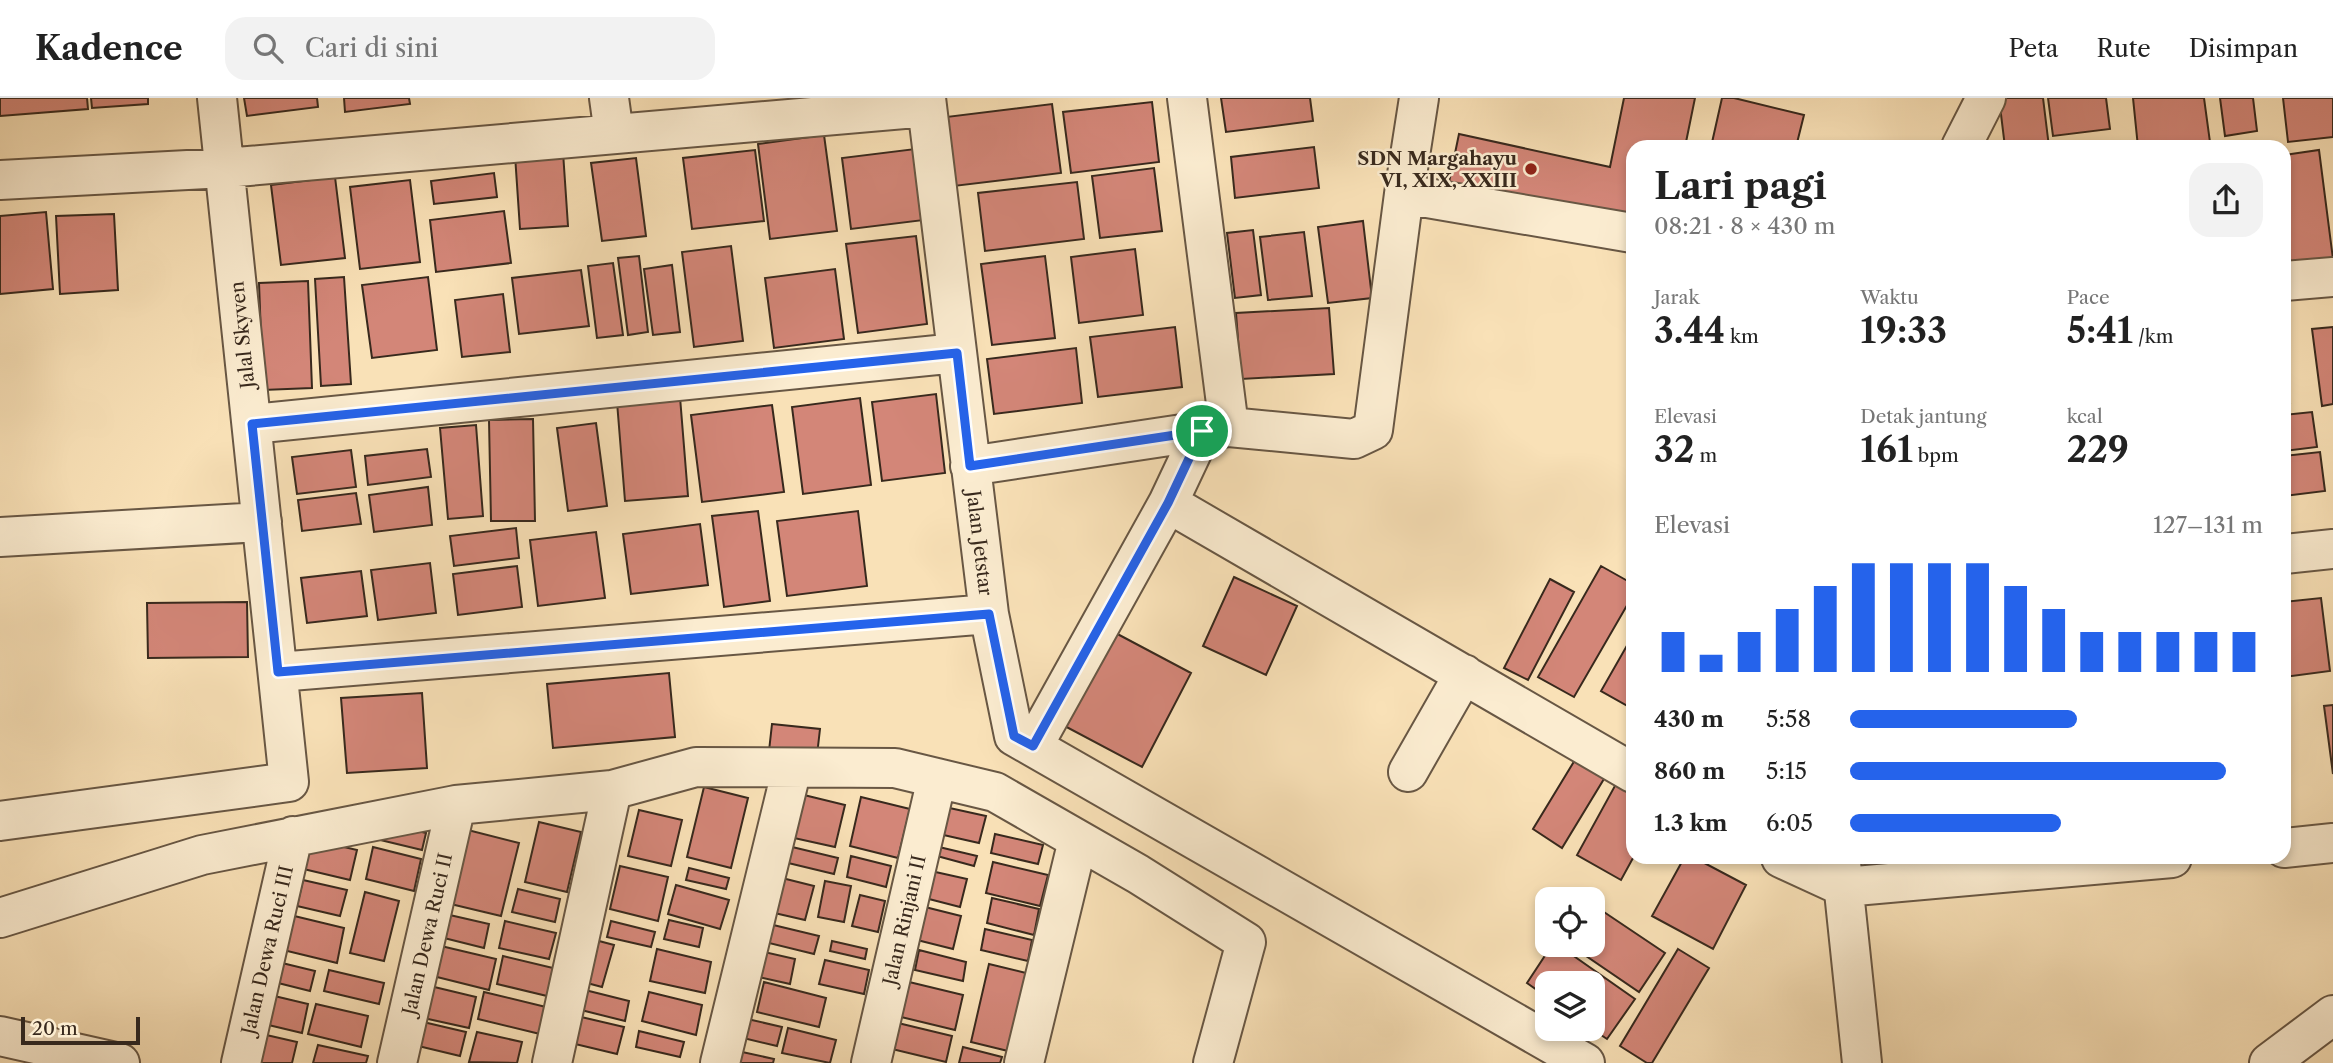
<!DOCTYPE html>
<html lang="id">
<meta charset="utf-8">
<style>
:root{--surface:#fff;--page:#f2f2f2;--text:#222;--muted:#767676;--line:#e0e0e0;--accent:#2563eb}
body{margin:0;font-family:"Libre Caslon Text",serif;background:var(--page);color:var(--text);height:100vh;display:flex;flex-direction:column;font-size:26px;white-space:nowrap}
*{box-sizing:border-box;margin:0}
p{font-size:23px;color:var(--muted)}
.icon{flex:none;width:38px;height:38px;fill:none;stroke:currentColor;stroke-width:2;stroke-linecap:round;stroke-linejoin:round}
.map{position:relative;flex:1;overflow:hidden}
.panel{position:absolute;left:1626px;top:42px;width:665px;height:724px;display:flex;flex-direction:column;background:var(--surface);border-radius:21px;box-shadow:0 4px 10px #0003}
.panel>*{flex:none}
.tools{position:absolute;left:1535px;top:789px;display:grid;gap:14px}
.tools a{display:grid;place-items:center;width:70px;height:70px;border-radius:14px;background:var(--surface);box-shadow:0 4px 10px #0003;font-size:35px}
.scale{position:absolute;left:21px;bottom:18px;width:119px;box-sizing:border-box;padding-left:7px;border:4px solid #38291d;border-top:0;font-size:19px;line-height:24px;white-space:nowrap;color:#38291d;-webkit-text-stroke:5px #fbecd0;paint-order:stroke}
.pin{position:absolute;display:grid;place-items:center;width:60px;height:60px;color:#fff;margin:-30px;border:4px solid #fff;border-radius:50%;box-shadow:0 2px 7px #0007}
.round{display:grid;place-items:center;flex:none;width:74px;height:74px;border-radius:21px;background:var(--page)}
.head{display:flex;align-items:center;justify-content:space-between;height:119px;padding:0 28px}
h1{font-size:38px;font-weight:700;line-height:52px}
.figures{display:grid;grid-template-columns:repeat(3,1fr);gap:10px;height:119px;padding:7px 28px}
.figures div{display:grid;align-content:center}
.figures b{font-size:35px;font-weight:700}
.figures small{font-size:19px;font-weight:400}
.figures p{font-size:19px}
.chart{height:196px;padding:14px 28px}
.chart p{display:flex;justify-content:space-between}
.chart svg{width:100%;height:126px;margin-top:7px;stroke:var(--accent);stroke-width:6}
ul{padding:0 28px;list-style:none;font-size:23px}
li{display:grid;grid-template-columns:112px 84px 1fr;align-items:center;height:52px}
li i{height:18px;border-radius:9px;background:var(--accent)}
header{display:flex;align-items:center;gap:42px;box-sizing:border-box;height:98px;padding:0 35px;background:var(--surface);border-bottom:2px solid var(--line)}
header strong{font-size:33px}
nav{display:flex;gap:38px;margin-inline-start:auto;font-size:24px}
.search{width:490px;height:63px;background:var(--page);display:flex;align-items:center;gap:18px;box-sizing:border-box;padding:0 24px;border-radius:21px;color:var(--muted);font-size:26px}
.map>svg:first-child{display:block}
</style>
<header>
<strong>Kadence</strong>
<div class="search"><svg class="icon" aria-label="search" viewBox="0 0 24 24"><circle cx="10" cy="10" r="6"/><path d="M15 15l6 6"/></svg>Cari di sini</div>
<nav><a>Peta</a><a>Rute</a><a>Disimpan</a></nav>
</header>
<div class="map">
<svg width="2333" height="965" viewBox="0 0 2333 965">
<rect width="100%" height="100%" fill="#f9e1b7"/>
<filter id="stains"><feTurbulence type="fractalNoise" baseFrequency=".00286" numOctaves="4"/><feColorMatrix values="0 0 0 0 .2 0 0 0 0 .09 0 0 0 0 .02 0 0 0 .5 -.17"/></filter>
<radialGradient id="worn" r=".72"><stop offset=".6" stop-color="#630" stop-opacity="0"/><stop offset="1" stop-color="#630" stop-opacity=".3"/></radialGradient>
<path fill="#d38678" stroke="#38291d" stroke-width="2" d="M 0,0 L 87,0 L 88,11 L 0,18 Z
M 91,0 L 148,0 L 148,6 L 92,10 Z
M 244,0 L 317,0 L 318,9 L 247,18 Z
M 344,0 L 409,0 L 410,6 L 345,14 Z
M 1221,0 L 1310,0 L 1313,23 L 1226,34 Z
M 1624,0 L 1695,0 L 1685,49 L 1633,49 L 1633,129 L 1448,89 L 1459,36 L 1610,69 Z
M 1722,0 L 1734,0 L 1804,17 L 1796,49 L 1711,49 Z
M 1999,0 L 2043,0 L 2049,49 L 2005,49 Z
M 2048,0 L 2106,0 L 2110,31 L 2053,38 Z
M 2133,0 L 2204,0 L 2210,44 L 2166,49 L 2138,49 Z
M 2220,0 L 2253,0 L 2257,33 L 2225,38 Z
M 2283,0 L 2333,0 L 2333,39 L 2288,44 Z
M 1152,4 L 1159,64 L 1071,75 L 1063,14 Z
M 1052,6 L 1061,75 L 954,88 L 946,19 Z
M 824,37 L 837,133 L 770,141 L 758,46 Z
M 1314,49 L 1319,90 L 1235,100 L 1231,59 Z
M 915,51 L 924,122 L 851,131 L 842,60 Z
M 755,52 L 764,123 L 692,131 L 683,60 Z
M 2319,52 L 2333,161 L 2284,168 L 2284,57 Z
M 563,54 L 568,128 L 520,131 L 515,57 Z
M 636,60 L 646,138 L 602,143 L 591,65 Z
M 1154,70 L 1162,133 L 1100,140 L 1092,78 Z
M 494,75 L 497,99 L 434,106 L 431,83 Z
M 335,79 L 345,160 L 281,167 L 271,87 Z
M 410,82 L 420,164 L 360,171 L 350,89 Z
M 1077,84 L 1084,141 L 985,153 L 978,95 Z
M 504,113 L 511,165 L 436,174 L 430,122 Z
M 46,114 L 53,191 L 0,196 L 0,118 Z
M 114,116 L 118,192 L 60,196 L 56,118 Z
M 1363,123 L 1372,200 L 1328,205 L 1318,129 Z
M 1253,132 L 1261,197 L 1235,200 L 1227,135 Z
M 1304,134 L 1312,198 L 1268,202 L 1260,139 Z
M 916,138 L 927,226 L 858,235 L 846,146 Z
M 731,148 L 743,243 L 694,249 L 682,154 Z
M 1135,151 L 1143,217 L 1079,225 L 1071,159 Z
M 639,158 L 648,234 L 628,237 L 618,160 Z
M 1045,158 L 1055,240 L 992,247 L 981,166 Z
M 613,165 L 623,237 L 597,240 L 588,168 Z
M 672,167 L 680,234 L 653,237 L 644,171 Z
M 835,171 L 844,241 L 774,250 L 765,180 Z
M 581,172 L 589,228 L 519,236 L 512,180 Z
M 344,179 L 351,286 L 321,288 L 315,181 Z
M 428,179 L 437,252 L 372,260 L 362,187 Z
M 308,183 L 312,290 L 263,292 L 259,185 Z
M 503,196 L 510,254 L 462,259 L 455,202 Z
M 1329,210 L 1334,276 L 1241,281 L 1236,215 Z
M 1175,229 L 1182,289 L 1098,299 L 1090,239 Z
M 2333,229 L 2333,306 L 2322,308 L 2312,231 Z
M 1076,250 L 1082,305 L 994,316 L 987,261 Z
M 2284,255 L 2290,305 L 2284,306 Z
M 936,296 L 945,375 L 882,383 L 872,304 Z
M 680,299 L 688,398 L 625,403 L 617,304 Z
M 860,300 L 871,387 L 803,396 L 792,309 Z
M 772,307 L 784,394 L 702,404 L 691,317 Z
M 2312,314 L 2317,349 L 2284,353 L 2284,317 Z
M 533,321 L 535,423 L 491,423 L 489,322 Z
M 596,325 L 607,408 L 568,413 L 557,330 Z
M 476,327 L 483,418 L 448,421 L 440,330 Z
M 427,351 L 431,379 L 368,387 L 365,358 Z
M 351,352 L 356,389 L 297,396 L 292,359 Z
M 2320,354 L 2325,393 L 2284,398 L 2284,358 Z
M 428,389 L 432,427 L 374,434 L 369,397 Z
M 356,395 L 361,426 L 302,433 L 298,402 Z
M 758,413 L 770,503 L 724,509 L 712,418 Z
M 858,413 L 867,488 L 787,498 L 777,423 Z
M 700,426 L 708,487 L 631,496 L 623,436 Z
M 516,430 L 519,460 L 454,468 L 450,438 Z
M 596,434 L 605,500 L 538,508 L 530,442 Z
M 430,465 L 436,515 L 378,522 L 371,472 Z
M 517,468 L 522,509 L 458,517 L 453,476 Z
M 1601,468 L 1633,486 L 1633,497 L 1574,599 L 1538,579 Z
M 361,473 L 367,518 L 307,525 L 301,480 Z
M 1234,479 L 1297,508 L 1266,577 L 1203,548 Z
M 1550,481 L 1574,494 L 1528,582 L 1504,570 Z
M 2321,500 L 2330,573 L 2284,579 L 2284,504 Z
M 247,504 L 248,559 L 148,560 L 147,505 Z
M 1108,531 L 1191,575 L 1142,669 L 1059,625 Z
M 1633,537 L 1633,611 L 1601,593 Z
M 669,575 L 675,639 L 553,650 L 547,586 Z
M 422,595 L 427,670 L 347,675 L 341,600 Z
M 2333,607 L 2333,676 L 2324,608 Z
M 772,626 L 820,631 L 816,666 L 768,662 Z
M 1581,652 L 1610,671 L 1562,750 L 1533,731 Z
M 1622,675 L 1633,681 L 1633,760 L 1621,782 L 1577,757 Z
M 704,689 L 748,700 L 731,770 L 687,759 Z
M 804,697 L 845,707 L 835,749 L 794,740 Z
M 861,699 L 910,711 L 898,760 L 850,748 Z
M 945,709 L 986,718 L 979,745 L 939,736 Z
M 639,712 L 682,722 L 671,768 L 628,758 Z
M 376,723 L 426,735 L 422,752 L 372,740 Z
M 539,724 L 581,734 L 567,794 L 525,784 Z
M 456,729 L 519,745 L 501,818 L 438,803 Z
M 995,736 L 1043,747 L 1038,766 L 991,755 Z
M 301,739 L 357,752 L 350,782 L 295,769 Z
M 788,748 L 838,760 L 834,776 L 784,764 Z
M 373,749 L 421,761 L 414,793 L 366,781 Z
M 939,749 L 977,758 L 974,768 L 937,758 Z
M 851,758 L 891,768 L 886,789 L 847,779 Z
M 1684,760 L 1695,760 L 1746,787 L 1713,851 L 1652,818 Z
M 993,764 L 1048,777 L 1040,808 L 986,795 Z
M 620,768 L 668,779 L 658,823 L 610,811 Z
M 689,770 L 729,780 L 726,791 L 686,782 Z
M 931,773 L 967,781 L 960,809 L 925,800 Z
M 778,779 L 814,788 L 805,822 L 770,814 Z
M 303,782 L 347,792 L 340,818 L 297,808 Z
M 825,783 L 851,788 L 844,824 L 818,819 Z
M 676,787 L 729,802 L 720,831 L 668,816 Z
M 518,791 L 560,801 L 555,824 L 512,814 Z
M 365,794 L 399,803 L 384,863 L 350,855 Z
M 860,797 L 885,803 L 878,834 L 852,828 Z
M 992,800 L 1039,811 L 1034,837 L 987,825 Z
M 1592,806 L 1665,855 L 1639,894 L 1570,847 L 1592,847 Z
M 925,809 L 961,818 L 953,851 L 917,842 Z
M 441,815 L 489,826 L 484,850 L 436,838 Z
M 286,816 L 344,830 L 337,865 L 279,851 Z
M 669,822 L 703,830 L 699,849 L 664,841 Z
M 505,823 L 556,835 L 549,861 L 499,850 Z
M 611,823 L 655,834 L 651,849 L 607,839 Z
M 765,825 L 819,838 L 814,856 L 761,843 Z
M 985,831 L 1032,842 L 1028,863 L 981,852 Z
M 599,843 L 614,847 L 602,889 L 587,885 Z
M 832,843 L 867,851 L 865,861 L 830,853 Z
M 1552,847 L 1558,847 L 1635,901 L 1607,941 L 1592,931 L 1592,886 L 1547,886 L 1547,899 L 1527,885 Z
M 441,848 L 496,861 L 489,892 L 433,878 Z
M 657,851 L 711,864 L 705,895 L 650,883 Z
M 1678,851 L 1709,870 L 1652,965 L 1647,965 L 1620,948 Z
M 919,852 L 966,864 L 963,883 L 915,872 Z
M 760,853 L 795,861 L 790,886 L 754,878 Z
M 503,858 L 553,870 L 547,898 L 497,886 Z
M 825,862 L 869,872 L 864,896 L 819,886 Z
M 282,865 L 315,873 L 310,893 L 278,885 Z
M 989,866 L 1026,875 L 1008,953 L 971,944 Z
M 329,872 L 384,885 L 379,906 L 324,893 Z
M 905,883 L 963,897 L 955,932 L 897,918 Z
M 764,884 L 826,900 L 819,929 L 757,914 Z
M 426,887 L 476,899 L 469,930 L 419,919 Z
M 581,891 L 629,903 L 625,923 L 577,911 Z
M 484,894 L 546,909 L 540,936 L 478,921 Z
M 649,894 L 702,907 L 696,937 L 642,923 Z
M 266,896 L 308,906 L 302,935 L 260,925 Z
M 316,906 L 368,918 L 361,949 L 308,936 Z
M 577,918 L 624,929 L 617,956 L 571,945 Z
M 743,920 L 782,929 L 777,948 L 739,939 Z
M 419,923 L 466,934 L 460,958 L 414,947 Z
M 898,925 L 952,938 L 946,964 L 892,951 Z
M 788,930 L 836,942 L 830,965 L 782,955 Z
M 639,933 L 684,944 L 680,959 L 636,949 Z
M 477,934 L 522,944 L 517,965 L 469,964 Z
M 262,936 L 297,944 L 292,965 L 255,965 Z
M 318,947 L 368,958 L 366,965 L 313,965 Z
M 963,949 L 1002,959 L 1000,965 L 959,965 Z
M 733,952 L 774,961 L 773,965 L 730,965 Z"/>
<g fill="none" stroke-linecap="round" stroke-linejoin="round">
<g stroke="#685744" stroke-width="42">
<path id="street" d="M 609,0 L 614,36
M 926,0 L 989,516 L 1014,638 L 1585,965
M 1961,49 L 1986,0
M 0,82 L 225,70 L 927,9
M 1404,96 L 1632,135
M 2284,183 L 2333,179
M 252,326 L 957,255
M 1229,329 L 1354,341 L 1373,332 L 1404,96 L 1419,0
M 1202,333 L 1168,405 L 1633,675
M 970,368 L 1229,329 L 1187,0
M 0,439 L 262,424
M 2284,456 L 2333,451
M 278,574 L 989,516
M 1033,648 L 1168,405
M 1408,674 L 1464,576
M 0,723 L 289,684 L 217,0
M 2284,750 L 2333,745
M 1781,760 L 1844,789 L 2172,760
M 1841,765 L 1862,965
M 0,820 L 202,757 L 456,707 L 612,692 L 696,669 L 895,670 L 995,694 L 1138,776 L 1246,844 L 1213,965
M 0,938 L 120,965
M 241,965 L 293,738
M 397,965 L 456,707
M 552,965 L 612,692
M 720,965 L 792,670
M 871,965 L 937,680
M 1024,965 L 1078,742
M 2269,965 L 2333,917"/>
</g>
<use href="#street" stroke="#fbecd0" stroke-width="38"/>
</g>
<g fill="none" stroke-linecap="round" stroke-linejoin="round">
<g stroke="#fff" stroke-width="14">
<path id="route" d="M 957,255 L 970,368 L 1202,333 L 1168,405 L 1033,648 L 1014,638 L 989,516 L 278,574 L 252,326 Z"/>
</g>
<use href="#route" stroke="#2563eb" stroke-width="9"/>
</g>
<circle fill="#8f2418" stroke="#fbecd0" stroke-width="2.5" cx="1531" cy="71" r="7"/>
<g text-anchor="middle" stroke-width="5" stroke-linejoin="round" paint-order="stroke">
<g font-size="19" font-weight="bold" fill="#38291d" stroke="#fbecd0" text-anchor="end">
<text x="1517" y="67">SDN Margahayu<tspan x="1517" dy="22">VI, XIX, XXIII</tspan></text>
</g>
<g font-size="19" fill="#38291d" stroke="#fbecd0">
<text transform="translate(242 237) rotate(-96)" y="7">Jalal Skyven</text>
<text transform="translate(980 445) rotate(83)" y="7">Jalan Jetstar</text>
<text transform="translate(904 822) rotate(-77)" y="7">Jalan Rinjani II</text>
<text transform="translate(427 836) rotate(-77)" y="7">Jalan Dewa Ruci II</text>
<text transform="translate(267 852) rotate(-77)" y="7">Jalan Dewa Ruci III</text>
</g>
</g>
<rect width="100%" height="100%" filter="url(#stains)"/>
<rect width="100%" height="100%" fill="url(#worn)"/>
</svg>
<div class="tools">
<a><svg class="icon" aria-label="locate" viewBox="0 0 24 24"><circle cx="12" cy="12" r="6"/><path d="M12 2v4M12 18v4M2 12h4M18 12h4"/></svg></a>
<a><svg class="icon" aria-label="layers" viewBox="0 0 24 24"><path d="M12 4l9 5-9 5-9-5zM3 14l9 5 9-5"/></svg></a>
</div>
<div class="scale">20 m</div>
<div class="pin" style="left:1202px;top:333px;background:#1e9e55"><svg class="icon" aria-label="arrive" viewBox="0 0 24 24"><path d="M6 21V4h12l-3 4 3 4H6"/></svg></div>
<section class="panel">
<div class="head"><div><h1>Lari pagi</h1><p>08:21 · 8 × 430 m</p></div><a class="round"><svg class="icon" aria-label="share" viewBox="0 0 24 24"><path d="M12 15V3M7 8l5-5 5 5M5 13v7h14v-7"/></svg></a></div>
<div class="figures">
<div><p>Jarak</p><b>3.44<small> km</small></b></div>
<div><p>Waktu</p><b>19:33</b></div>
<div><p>Pace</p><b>5:41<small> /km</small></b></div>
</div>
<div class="figures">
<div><p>Elevasi</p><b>32<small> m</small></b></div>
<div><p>Detak jantung</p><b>161<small> bpm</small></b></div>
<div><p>kcal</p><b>229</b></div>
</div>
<div class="chart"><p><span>Elevasi</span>127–131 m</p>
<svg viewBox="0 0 160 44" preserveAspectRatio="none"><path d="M5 44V30M15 44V38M25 44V30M35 44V22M45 44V14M55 44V6M65 44V6M75 44V6M85 44V6M95 44V14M105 44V22M115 44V30M125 44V30M135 44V30M145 44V30M155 44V30"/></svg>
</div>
<ul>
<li><b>430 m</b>5:58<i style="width:55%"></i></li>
<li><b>860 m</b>5:15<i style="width:91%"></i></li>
<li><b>1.3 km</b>6:05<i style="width:51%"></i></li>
</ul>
</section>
</div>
